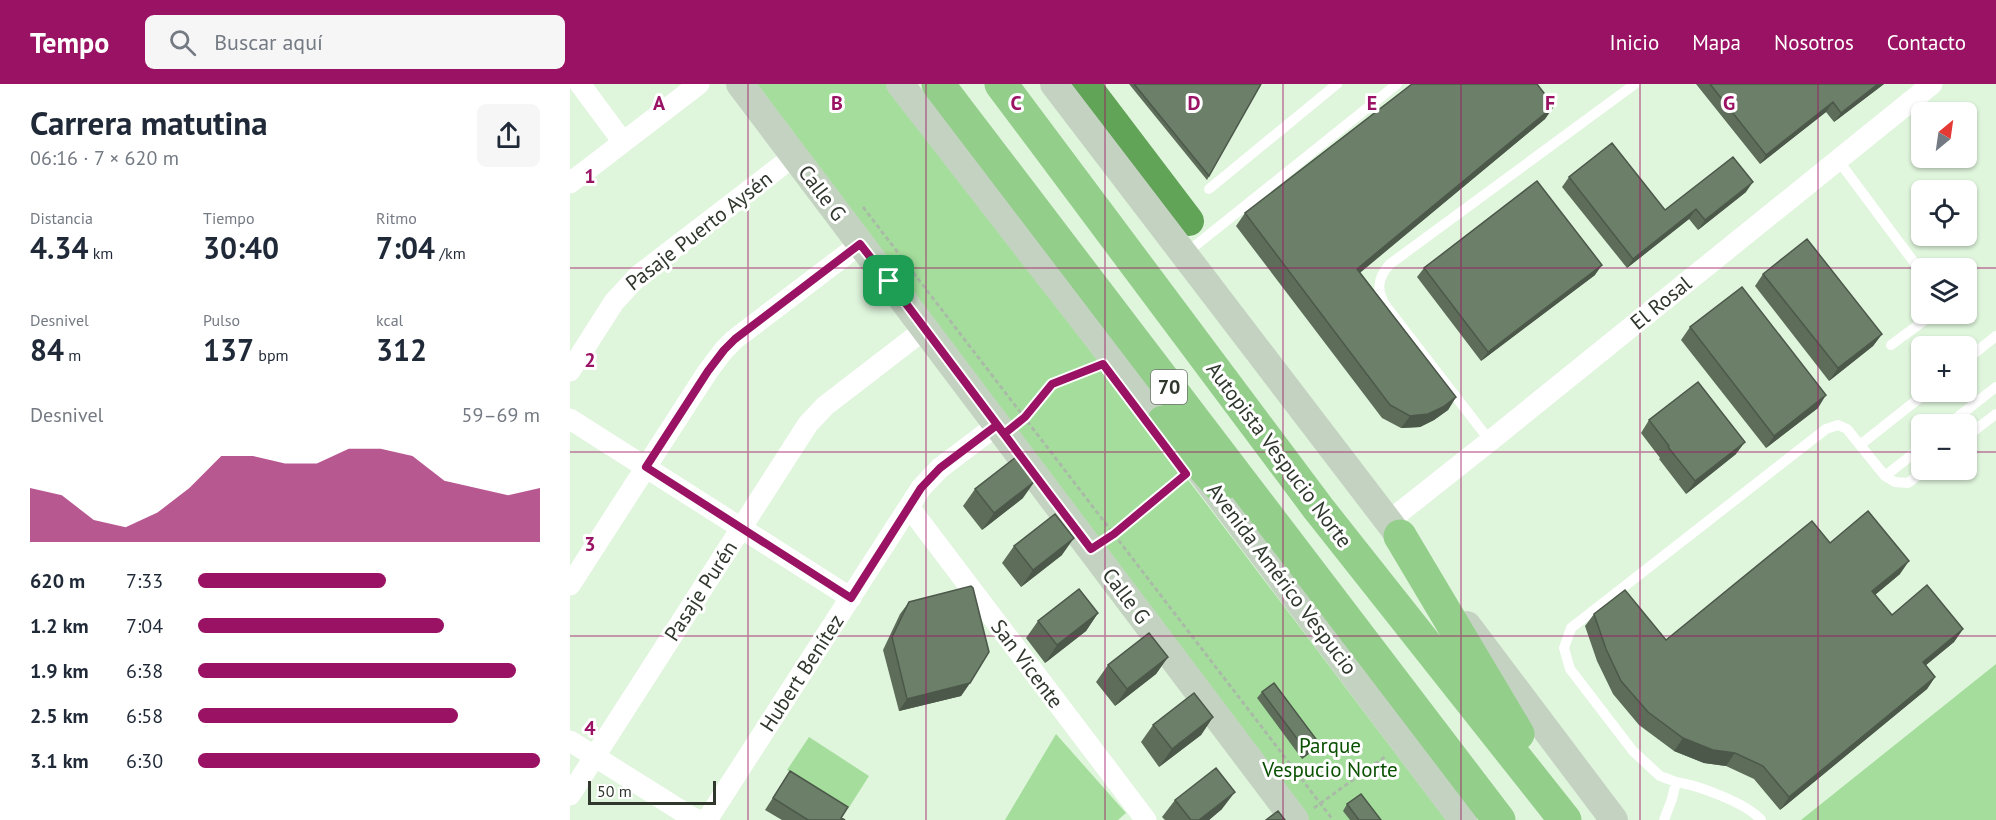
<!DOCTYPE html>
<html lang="es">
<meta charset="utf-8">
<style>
:root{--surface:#fff;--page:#f6f6f7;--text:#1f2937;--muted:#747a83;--accent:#9a1263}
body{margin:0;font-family:"PT Sans",sans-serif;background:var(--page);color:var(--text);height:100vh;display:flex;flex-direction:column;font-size:22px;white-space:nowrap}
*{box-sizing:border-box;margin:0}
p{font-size:20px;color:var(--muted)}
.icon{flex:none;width:33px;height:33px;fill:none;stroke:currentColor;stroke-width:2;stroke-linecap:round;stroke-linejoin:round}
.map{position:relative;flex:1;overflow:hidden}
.details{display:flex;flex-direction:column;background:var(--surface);width:570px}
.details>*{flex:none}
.needle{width:39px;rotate:29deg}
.tools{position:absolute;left:1341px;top:18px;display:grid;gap:12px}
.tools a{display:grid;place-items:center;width:66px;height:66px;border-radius:9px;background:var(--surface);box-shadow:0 2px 4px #0004;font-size:30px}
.scale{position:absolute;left:18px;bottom:15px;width:128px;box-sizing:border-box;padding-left:6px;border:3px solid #30382e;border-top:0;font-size:16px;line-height:21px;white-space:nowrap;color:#30382e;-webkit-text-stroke:4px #fff;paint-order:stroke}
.pin{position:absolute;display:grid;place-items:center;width:51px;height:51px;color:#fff;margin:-26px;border-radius:12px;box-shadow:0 3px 9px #0006}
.round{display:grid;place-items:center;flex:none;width:63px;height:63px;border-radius:9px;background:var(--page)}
.summary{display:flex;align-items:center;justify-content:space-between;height:102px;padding:0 30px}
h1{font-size:33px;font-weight:800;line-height:45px}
.metrics{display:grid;grid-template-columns:repeat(3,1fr);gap:9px;height:102px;padding:6px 30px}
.metrics div{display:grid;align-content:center}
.metrics b{font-size:30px;font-weight:800}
.metrics small{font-size:16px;font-weight:400}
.metrics p{font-size:16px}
.chart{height:168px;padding:12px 30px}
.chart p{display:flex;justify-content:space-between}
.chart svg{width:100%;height:108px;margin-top:6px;fill:var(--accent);opacity:.7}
ul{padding:0 30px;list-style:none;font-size:20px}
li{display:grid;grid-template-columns:96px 72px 1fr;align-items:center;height:45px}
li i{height:15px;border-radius:8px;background:var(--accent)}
header{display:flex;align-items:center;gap:36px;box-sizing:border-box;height:84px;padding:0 30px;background:var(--accent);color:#fff}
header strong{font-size:28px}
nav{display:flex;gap:33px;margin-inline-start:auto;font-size:21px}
.search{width:420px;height:54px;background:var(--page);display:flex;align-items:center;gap:15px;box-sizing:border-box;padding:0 21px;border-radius:9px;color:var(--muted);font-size:22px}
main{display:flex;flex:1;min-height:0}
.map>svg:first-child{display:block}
</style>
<header>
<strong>Tempo</strong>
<div class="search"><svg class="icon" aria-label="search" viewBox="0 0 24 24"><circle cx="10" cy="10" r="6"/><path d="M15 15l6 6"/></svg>Buscar aquí</div>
<nav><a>Inicio</a><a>Mapa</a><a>Nosotros</a><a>Contacto</a></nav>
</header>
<main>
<section class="details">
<div class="summary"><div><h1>Carrera matutina</h1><p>06:16 · 7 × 620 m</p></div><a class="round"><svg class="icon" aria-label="share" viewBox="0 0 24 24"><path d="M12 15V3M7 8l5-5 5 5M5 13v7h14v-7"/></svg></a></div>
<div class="metrics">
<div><p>Distancia</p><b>4.34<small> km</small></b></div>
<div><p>Tiempo</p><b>30:40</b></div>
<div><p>Ritmo</p><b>7:04<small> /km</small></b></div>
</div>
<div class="metrics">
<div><p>Desnivel</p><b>84<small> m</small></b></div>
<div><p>Pulso</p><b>137<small> bpm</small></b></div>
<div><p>kcal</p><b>312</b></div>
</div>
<div class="chart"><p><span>Desnivel</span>59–69 m</p>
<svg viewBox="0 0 160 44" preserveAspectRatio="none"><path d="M0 44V22L10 25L20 35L30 38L40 32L50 22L60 9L70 9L80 12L90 12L100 6L110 6L120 9L130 19L140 22L150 25L160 22V44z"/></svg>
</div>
<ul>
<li><b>620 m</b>7:33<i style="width:55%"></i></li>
<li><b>1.2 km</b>7:04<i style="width:72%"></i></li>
<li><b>1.9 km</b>6:38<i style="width:93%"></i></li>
<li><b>2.5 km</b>6:58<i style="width:76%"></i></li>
<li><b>3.1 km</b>6:30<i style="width:100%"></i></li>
</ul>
</section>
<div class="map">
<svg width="1426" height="736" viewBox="0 0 1426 736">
<rect width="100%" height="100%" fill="#dff5dc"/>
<path fill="#a5de9c" d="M 187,0 L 318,0 L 876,736 L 737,736 Z
M 1426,580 L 1426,736 L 1231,736 Z
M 486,650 L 556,729 L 548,736 L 435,736 Z
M 239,653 L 299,692 L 278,725 L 217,686 Z"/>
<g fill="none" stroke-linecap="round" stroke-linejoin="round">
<path stroke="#61a357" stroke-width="30" d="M 515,0 L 619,137"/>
<path stroke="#a9bba7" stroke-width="3" stroke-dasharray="4.5 3" stroke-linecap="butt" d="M 293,123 L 763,736
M 453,334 L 482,300 L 524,284
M 539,453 L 610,395
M 744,724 L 816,672"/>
<path stroke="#fff" stroke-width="10" d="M 1268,76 L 1352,189
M 639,105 L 767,0
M 615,170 L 827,0
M 1321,261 L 1363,230
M 1396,276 L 1426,252
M 1379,340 L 1426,303
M 1396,353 L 1426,330
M 920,357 L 816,222 C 806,207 807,194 820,180 L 1065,0
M 1290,361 L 1357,308
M 1315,392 L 1352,363
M 1106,698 C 1127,701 1177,719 1191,736
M 1094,736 L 1102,715 L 1106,698 L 1090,692 L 1063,667 L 1000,585 L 994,564 L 1001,544 L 1256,345 L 1268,341 L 1277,345 L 1315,392 L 1325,398 L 1338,399 L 1355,386"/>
<path stroke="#fff" stroke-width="21" d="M 10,0 L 53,58
M 0,99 L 129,0
M 0,287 L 44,218 L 69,191 L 224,72
M 0,335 L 281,514
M 339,423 L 576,736
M 819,437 L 920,357 L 1362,0
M 0,501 L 138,287 L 154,266 L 165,255 L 290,160
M 0,657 L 121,733 L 129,736
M 0,711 L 238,340 L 255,322 L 355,245
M 137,736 L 351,404 L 370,384 L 427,341"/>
<path stroke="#c4d3c1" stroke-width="28" d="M 170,0 L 725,736
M 330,0 L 607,356
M 484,0 L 844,471
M 631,388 L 893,736
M 897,541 L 1044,736"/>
<path stroke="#93ce8b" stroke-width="33" d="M 368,0 L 929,736
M 431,0 L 748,424 L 995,736
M 593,338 L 650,402
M 830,452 L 948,650"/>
</g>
<path fill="#5d6d5a" d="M 559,0 L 691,0 L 637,96 Z
M 1126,0 L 1314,0 L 1264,38 L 1256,28 L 1190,80 Z
M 984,22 L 975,35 L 790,188 L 886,313 L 878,326 L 864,336 L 850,343 L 831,344 L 812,334 L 666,142 L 675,129 Z
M 999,93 L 1095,126 L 1176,108 L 1128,146 L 1119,135 L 1057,184 L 992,103 Z
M 854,184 L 1025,191 L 911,277 L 847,193 Z
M 1193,190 L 1312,250 L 1303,262 L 1259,297 L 1185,202 Z
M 1120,243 L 1248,324 L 1196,364 L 1111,256 Z
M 1079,336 L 1166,370 L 1116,410 L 1089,375 L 1090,374 L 1071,349 Z
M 405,405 L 453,414 L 412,446 L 393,422 Z
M 1260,459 L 1330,490 L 1305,511 L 1322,531 L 1393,545 L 1384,558 L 1356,581 L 1365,593 L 1357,605 L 1210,726 L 1184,695 L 1156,682 L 1134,679 L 1104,667 L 1069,641 L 1043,610 L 1027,577 L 1015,542 L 1024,530 L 1096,556 Z
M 444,462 L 492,471 L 451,503 L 432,479 Z
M 339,518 L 400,599 L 391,612 L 329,627 L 313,566 L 330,530 Z
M 528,529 L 516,547 L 475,579 L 456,554 L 468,537 Z
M 598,573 L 586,590 L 545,622 L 526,598 L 538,581 Z
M 692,608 L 744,666 L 732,675 L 687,614 Z
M 643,633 L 631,651 L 589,683 L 571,658 L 583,641 Z
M 220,687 L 271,734 L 275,736 L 212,736 L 195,726 Z
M 605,716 L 652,725 L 639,736 L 595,736 L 592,733 Z
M 777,720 L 811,736 L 780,736 L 773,727 Z"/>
<path fill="#4c594a" d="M 1308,0 L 1314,0 L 1264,38 L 1271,29 Z
M 1263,18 L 1256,28 L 1190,80 L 1196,71 Z
M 984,22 L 975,35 L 779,198 L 787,185 Z
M 1183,98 L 1176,108 L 1128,146 L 1135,136 Z
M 1126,125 L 1119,135 L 1057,184 L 1063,175 Z
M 1032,181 L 1025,191 L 911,277 L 918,268 Z
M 1312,250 L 1303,262 L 1259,297 L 1268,284 Z
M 1256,311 L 1248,324 L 1196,364 L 1204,352 Z
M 886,313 L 878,326 L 864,336 L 850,343 L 831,344 L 840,332 Z
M 1175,358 L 1166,370 L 1116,410 L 1125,397 Z
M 465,397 L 453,414 L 412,446 L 424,429 Z
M 504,454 L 492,471 L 451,503 L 463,486 Z
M 1339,477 L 1330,490 L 1294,520 L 1302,507 Z
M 528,529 L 516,547 L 475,579 L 487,561 Z
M 1393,545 L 1384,558 L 1344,591 L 1353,578 Z
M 598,573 L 586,590 L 545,622 L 557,605 Z
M 1365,593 L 1357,605 L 1210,726 L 1219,713 Z
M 400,599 L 391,612 L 329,627 L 337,615 Z
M 643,633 L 631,651 L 589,683 L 602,665 Z
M 1113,654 L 1165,669 L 1156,682 L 1134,679 L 1104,667 Z
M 749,659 L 744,666 L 732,675 L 737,668 Z
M 665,708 L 652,725 L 639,736 L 629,736 Z"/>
<path fill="#6c7f69" stroke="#4c594a" stroke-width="1.5" d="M 564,0 L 691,0 L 639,92 Z
M 842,0 L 967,0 L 984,22 L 787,185 L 886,313 L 873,323 L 858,330 L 840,332 L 820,321 L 675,129 Z
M 1140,0 L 1308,0 L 1271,29 L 1263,18 L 1196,71 Z
M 1042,59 L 1095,126 L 1163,73 L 1183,98 L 1135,136 L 1126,125 L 1063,175 L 999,93 Z
M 967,97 L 1032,181 L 918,268 L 854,184 Z
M 1237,155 L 1312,250 L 1268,284 L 1193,190 Z
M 1172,203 L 1256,311 L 1204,352 L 1120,243 Z
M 1128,298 L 1175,358 L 1125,397 L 1098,363 L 1099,362 L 1079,336 Z
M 446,373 L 465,397 L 424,429 L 405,405 Z
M 1298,427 L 1339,477 L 1302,507 L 1322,531 L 1357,501 L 1393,545 L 1353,578 L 1365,593 L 1219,713 L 1193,682 L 1165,669 L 1143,666 L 1113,654 L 1078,628 L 1051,597 L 1036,565 L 1024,530 L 1055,506 L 1096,556 L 1242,437 L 1260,459 Z
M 485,430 L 504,454 L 463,486 L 444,462 Z
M 401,502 L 403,504 L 419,568 L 400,599 L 337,615 L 322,553 L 339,518 Z
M 509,505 L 528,529 L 487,561 L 468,537 Z
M 579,549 L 598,573 L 557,605 L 538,581 Z
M 704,599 L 749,659 L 737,668 L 692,608 Z
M 624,609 L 643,633 L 602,665 L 583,641 Z
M 646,684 L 665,708 L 629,736 L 621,736 L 605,716 Z
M 220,687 L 278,723 L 271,734 L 275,736 L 238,736 L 203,714 Z
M 791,710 L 811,736 L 789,736 L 777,720 Z
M 708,727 L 715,736 L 696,736 Z"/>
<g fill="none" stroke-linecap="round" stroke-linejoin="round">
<g stroke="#fff" stroke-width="12">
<path id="route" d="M 319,197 L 290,160 L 165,255 L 154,266 L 138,287 L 76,383 L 281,514 L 351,404 L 370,384 L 427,341 L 434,350 L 455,333 L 482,300 L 533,280 L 616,390 L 544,450 L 521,465 C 453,376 386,286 319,197"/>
</g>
<use href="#route" stroke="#9a1263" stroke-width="8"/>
</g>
<path fill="none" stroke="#9a1263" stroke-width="1.5" stroke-opacity="0.55" d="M 178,0 L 178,736M 356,0 L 356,736M 535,0 L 535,736M 713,0 L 713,736M 891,0 L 891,736M 1070,0 L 1070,736M 1248,0 L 1248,736M 0,184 L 1426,184M 0,368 L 1352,368M 1396,368 L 1426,368M 0,552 L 1426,552"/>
<g text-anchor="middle" stroke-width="6" stroke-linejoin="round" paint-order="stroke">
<rect fill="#fff" stroke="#6e746d" stroke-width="1.5" x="581" y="286" width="36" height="34" rx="4.5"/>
<g font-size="20" font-weight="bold" fill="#30382e">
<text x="599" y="310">70</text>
</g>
<g font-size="21" fill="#30382e" stroke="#fff">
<text transform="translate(252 109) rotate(53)" y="7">Calle G</text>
<text transform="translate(129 147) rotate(-38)" y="7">Pasaje Puerto Aysén</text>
<text transform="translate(1091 219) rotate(-39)" y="7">El Rosal</text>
<text transform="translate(709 371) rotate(53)" y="7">Autopista Vespucio Norte</text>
<text transform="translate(712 495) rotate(53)" y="7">Avenida Américo Vespucio</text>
<text transform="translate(131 507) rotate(-57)" y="7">Pasaje Purén</text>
<text transform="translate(556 512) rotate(53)" y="7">Calle G</text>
<text transform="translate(457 580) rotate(53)" y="7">San Vicente</text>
<text transform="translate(232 589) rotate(-57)" y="7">Hubert Benítez</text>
</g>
<g font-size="21" fill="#095100" stroke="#fff">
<text x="760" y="669">Parque<tspan x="760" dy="24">Vespucio Norte</tspan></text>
</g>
</g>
<g font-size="20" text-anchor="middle" font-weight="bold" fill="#9a1263" stroke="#fff" stroke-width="6" stroke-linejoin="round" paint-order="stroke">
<text x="89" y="26">A</text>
<text x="267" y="26">B</text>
<text x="446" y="26">C</text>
<text x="624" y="26">D</text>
<text x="802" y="26">E</text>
<text x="980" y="26">F</text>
<text x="1159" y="26">G</text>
<text x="20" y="99">1</text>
<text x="20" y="283">2</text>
<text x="20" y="467">3</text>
<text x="20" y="651">4</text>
</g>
</svg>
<div class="tools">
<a><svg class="needle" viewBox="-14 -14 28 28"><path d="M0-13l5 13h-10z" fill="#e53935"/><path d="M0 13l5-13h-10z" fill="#747a83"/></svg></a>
<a><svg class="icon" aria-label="locate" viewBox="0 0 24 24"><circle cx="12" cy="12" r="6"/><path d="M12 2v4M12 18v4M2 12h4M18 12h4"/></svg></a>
<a><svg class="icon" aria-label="layers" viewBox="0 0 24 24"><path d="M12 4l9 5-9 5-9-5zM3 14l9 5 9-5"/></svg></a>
<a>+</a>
<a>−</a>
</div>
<div class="scale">50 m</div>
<div class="pin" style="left:319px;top:197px;background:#1e9e55"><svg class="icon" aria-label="arrive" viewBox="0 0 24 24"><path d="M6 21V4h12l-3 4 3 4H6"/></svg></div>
</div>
</main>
